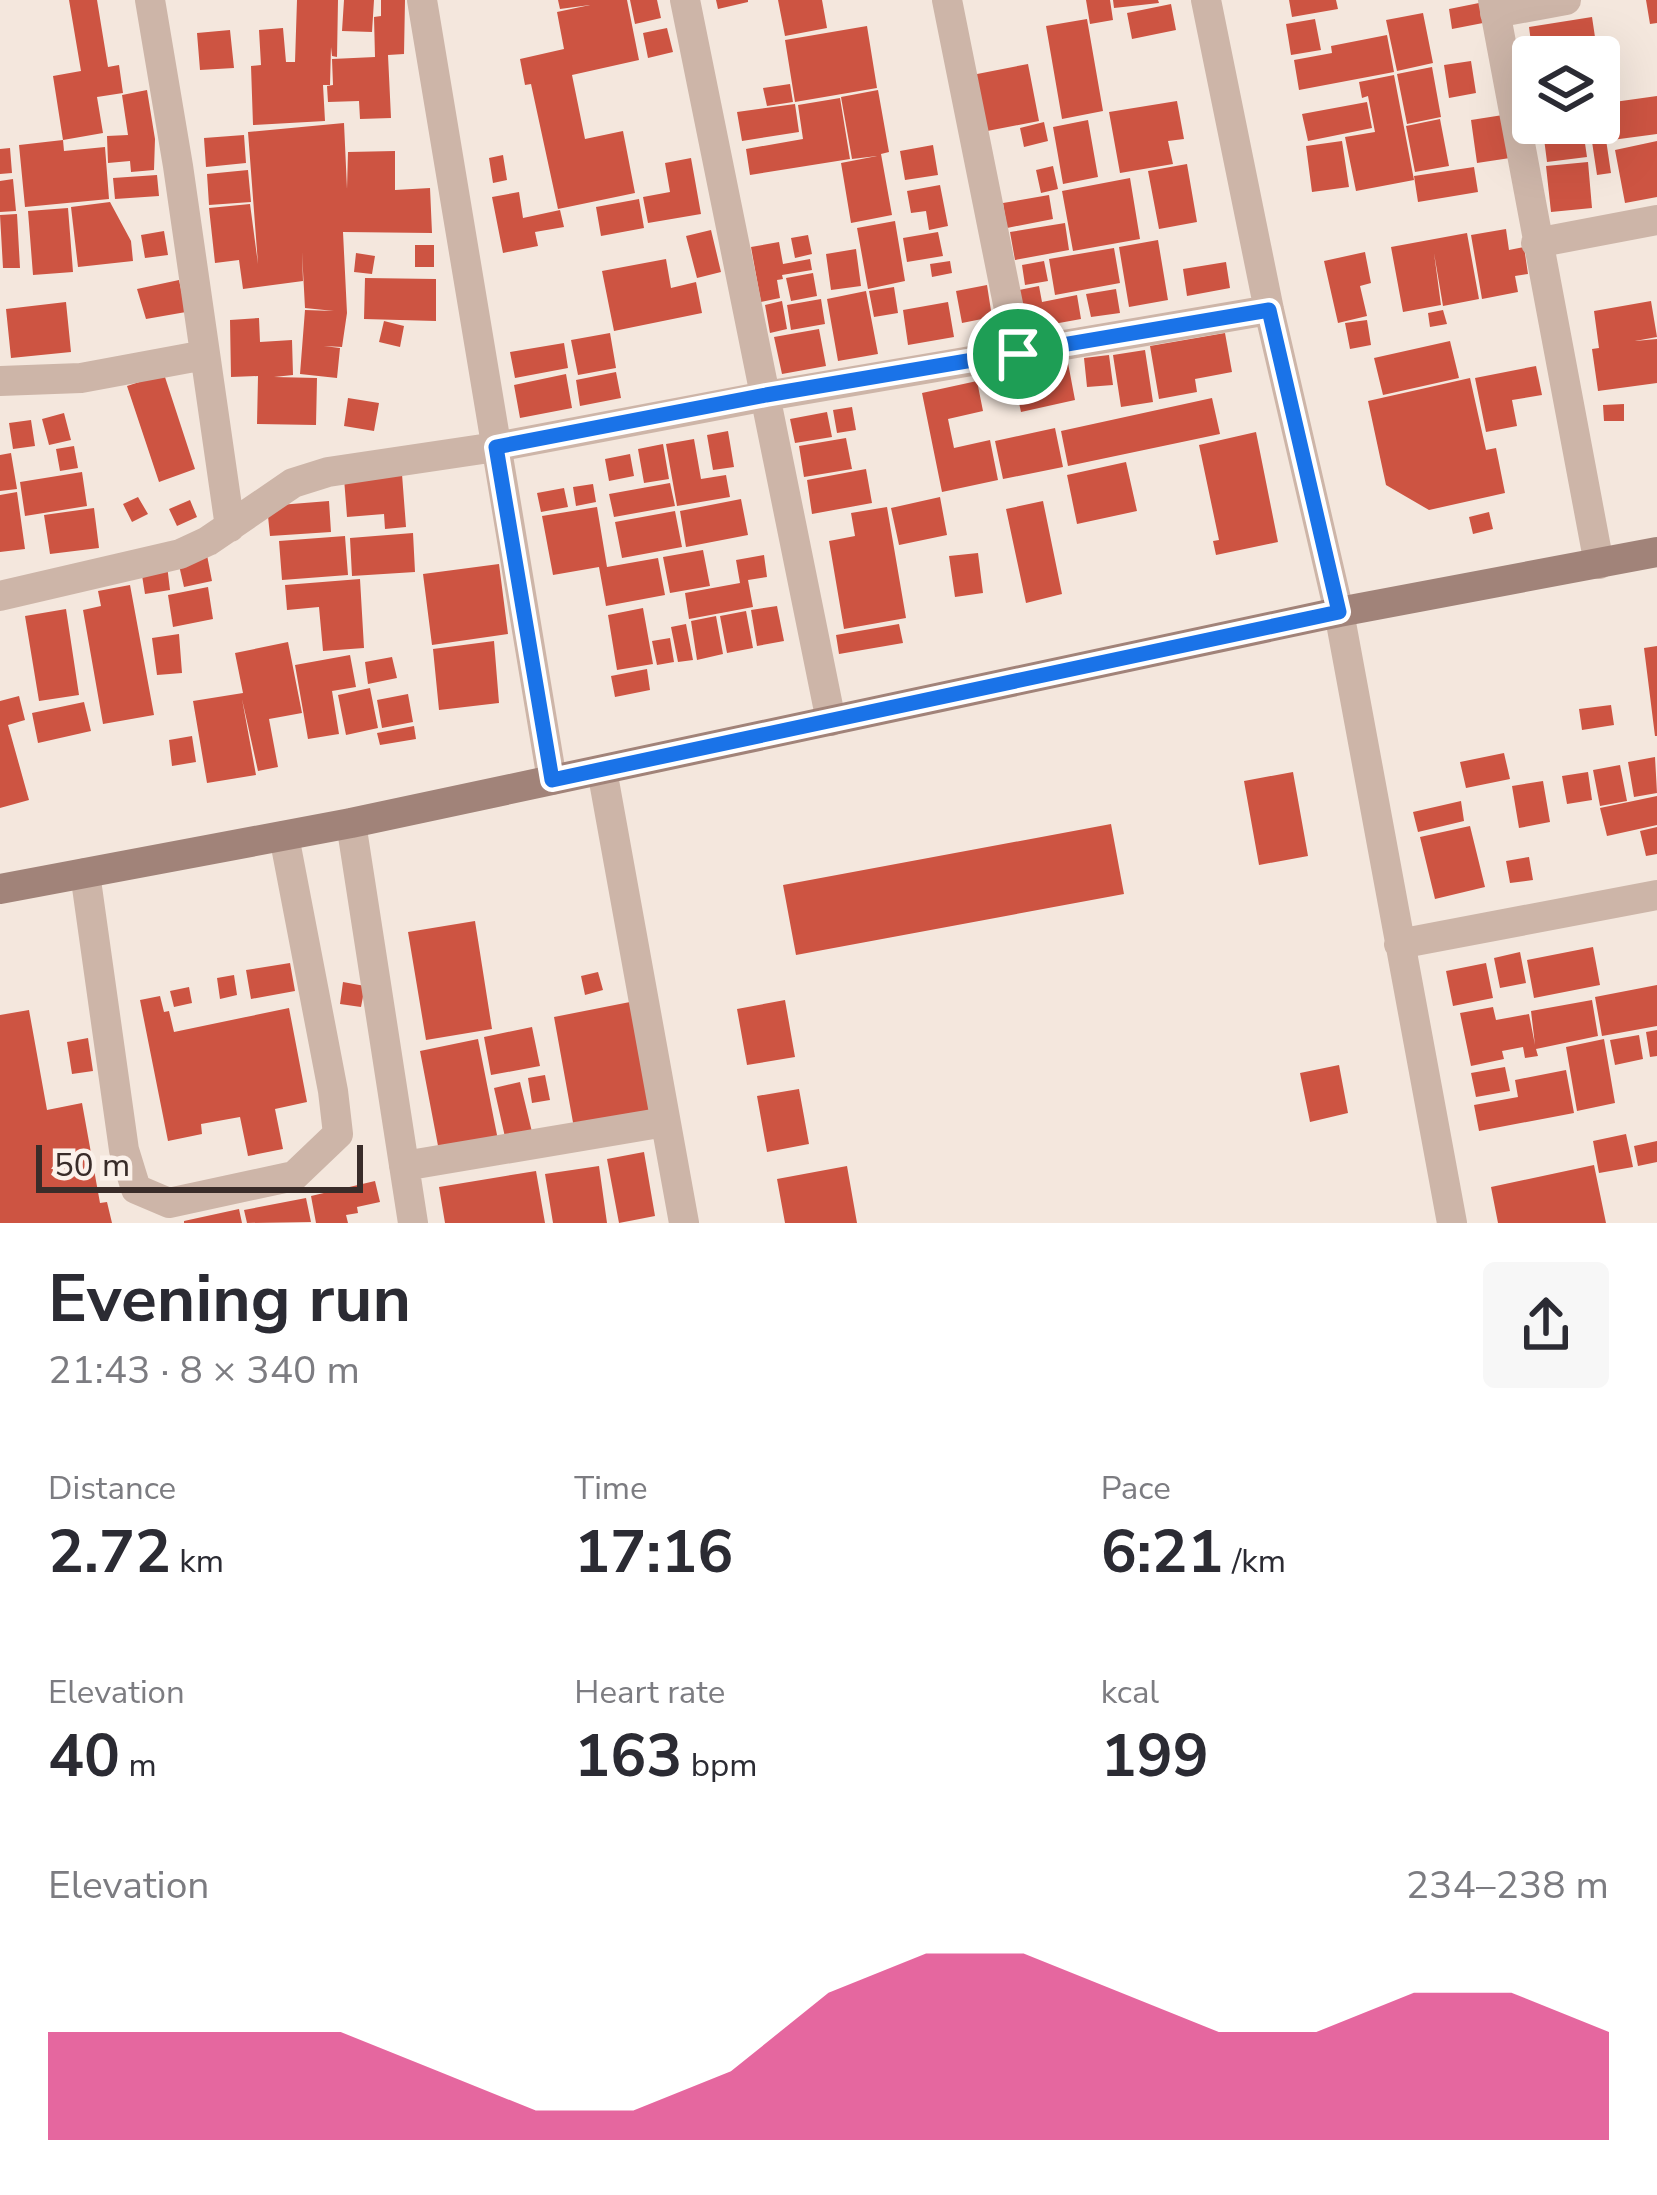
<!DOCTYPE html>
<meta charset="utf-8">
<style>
:root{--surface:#fff;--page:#f7f7f7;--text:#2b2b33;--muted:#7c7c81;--accent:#db2777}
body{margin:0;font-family:"Nunito Sans",sans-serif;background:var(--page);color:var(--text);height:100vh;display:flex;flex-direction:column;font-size:45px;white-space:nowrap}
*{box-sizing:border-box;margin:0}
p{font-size:39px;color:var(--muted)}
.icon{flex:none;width:66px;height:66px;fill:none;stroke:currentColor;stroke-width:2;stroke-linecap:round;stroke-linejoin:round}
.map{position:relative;height:1223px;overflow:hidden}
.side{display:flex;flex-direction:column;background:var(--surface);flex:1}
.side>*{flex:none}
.tools{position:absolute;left:1512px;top:36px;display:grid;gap:24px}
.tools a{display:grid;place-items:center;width:108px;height:108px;border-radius:12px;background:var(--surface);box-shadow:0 12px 48px #0002;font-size:60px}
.scale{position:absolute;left:36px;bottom:30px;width:327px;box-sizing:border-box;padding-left:12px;border:6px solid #392c29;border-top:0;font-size:33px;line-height:42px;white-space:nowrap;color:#392c29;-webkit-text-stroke:9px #fbf1ea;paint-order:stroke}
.pin{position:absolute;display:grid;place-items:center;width:102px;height:102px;color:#fff;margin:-51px;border:6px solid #fff;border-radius:50%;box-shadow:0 3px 12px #0007}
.round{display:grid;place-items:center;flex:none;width:126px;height:126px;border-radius:12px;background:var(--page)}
.headline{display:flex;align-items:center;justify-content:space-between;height:204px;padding:0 48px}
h1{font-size:66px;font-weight:700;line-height:90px}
.stats{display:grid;grid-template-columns:repeat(3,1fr);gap:18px;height:204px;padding:12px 48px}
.stats div{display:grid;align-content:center}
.stats b{font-size:60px;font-weight:700}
.stats small{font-size:33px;font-weight:400}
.stats p{font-size:33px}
.chart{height:336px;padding:24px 48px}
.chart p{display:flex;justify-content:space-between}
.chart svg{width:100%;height:216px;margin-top:12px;fill:var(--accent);opacity:.7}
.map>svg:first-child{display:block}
</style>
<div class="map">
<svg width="1657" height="1223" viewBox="0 0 1657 1223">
<rect width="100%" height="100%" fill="#f4e7dd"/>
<path fill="#cd5442" d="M 69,0 L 97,0 L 108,67 L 119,65 L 123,93 L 97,97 L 103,133 L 63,140 L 53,76 L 81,71 Z
M 297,0 L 338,0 L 337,57 L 332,56 L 331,47 L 330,85 L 323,85 L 325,121 L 253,125 L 251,66 L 261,65 L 259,30 L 283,28 L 286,62 L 295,62 Z
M 344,0 L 374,0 L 372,32 L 342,31 Z
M 381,0 L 405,0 L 404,54 L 388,55 L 391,118 L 360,119 L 359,101 L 328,102 L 327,86 L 333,85 L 332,59 L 375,57 L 374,17 L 381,16 Z
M 558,0 L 627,0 L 639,60 L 572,75 L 585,139 L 623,131 L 635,193 L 558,209 L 531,84 L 525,85 L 520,59 L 564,49 L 557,12 L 590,5 L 560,9 Z
M 630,0 L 657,0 L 661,18 L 635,24 Z
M 716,0 L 748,0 L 748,2 L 718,9 Z
M 778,0 L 822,0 L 827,28 L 785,36 Z
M 1086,0 L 1110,0 L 1113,20 L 1090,24 Z
M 1113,0 L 1158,0 L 1159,3 L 1114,8 Z
M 1289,0 L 1336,0 L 1338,9 L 1292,17 Z
M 1646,0 L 1657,0 L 1657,23 L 1650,24 Z
M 1479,3 L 1483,23 L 1452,29 L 1449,9 Z
M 1171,4 L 1176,30 L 1132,39 L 1127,13 Z
M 1423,13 L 1433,63 L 1397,71 L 1386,20 Z
M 1592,17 L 1598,57 L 1533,57 L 1529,27 Z
M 1087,19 L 1103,111 L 1062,119 L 1046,26 Z
M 1315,19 L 1321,50 L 1291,55 L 1286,24 Z
M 867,26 L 877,88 L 795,102 L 785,40 Z
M 667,28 L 673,52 L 648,58 L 643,33 Z
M 230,30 L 234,68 L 200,70 L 197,33 Z
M 1387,35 L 1394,72 L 1299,90 L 1294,60 L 1332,53 L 1331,46 Z
M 1471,61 L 1476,93 L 1449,98 L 1444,65 Z
M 1028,64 L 1039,121 L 982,132 L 972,75 Z
M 1432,67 L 1441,117 L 1407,124 L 1397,74 Z
M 1394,75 L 1414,180 L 1356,191 L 1345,137 L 1375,132 L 1368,96 L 1362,98 L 1359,82 Z
M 790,84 L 793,102 L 767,106 L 763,88 Z
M 147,90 L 155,139 L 154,170 L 131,172 L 130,161 L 108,163 L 107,136 L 128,135 L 122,95 Z
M 878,90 L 889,152 L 881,154 L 892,215 L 851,223 L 841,163 L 877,156 L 852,159 L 841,97 Z
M 1657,96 L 1657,134 L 1612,140 L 1607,103 Z
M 840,98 L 850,159 L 750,175 L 746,149 L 803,139 L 798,105 Z
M 1177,101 L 1184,139 L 1168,141 L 1173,164 L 1120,173 L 1109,112 Z
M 1367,102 L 1372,128 L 1308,141 L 1302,114 Z
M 795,104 L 799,132 L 742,141 L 737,112 Z
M 1503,115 L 1510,158 L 1477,163 L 1471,120 Z
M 1440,119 L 1449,166 L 1415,172 L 1406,126 Z
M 1088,120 L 1098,177 L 1063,184 L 1053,127 Z
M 1044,122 L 1048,141 L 1024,147 L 1020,128 Z
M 344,123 L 347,189 L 348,152 L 395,151 L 395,190 L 430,188 L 432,233 L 343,232 L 347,313 L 342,347 L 324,346 L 340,348 L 337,378 L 300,374 L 305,310 L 334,311 L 305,308 L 302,252 L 303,281 L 243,289 L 239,260 L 215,263 L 209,208 L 250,204 L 258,264 L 248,132 Z
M 1542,123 L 1582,123 L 1587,157 L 1547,162 Z
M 1605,133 L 1611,173 L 1597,175 L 1591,135 Z
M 244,135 L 246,163 L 206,167 L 204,138 Z
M 63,140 L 64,151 L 105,147 L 109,199 L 25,207 L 19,145 Z
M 1342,141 L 1349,187 L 1312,192 L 1306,146 Z
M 1657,141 L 1657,197 L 1625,203 L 1615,150 Z
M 933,145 L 938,175 L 905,180 L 900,151 Z
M 10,148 L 12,173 L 0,174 L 0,149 Z
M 503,155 L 507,180 L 493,183 L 489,158 Z
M 691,158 L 701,214 L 648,223 L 643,197 L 670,192 L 665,163 Z
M 1588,162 L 1592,208 L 1551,212 L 1546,166 Z
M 1187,164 L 1197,222 L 1159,229 L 1148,171 Z
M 1053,166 L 1058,189 L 1041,193 L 1036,170 Z
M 1474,167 L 1478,192 L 1418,202 L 1414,176 Z
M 248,170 L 251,202 L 209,205 L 207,174 Z
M 157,175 L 159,196 L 115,199 L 113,178 Z
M 1130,178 L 1140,239 L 1073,251 L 1062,191 Z
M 13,179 L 16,211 L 0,212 L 0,181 Z
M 940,185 L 948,226 L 929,230 L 926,211 L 911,213 L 907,191 Z
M 519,192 L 523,218 L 560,210 L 564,227 L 535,232 L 538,246 L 503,253 L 492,197 Z
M 1049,195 L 1053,219 L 1007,228 L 1003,203 Z
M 639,199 L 644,228 L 601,236 L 596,207 Z
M 110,202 L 131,241 L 133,261 L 78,267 L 71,207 Z
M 68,208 L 73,272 L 33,275 L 28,211 Z
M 17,214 L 20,268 L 3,268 L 0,215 Z
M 895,221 L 905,281 L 868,289 L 857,228 Z
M 1065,223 L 1069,250 L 1015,260 L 1010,232 Z
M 1506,229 L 1509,250 L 1524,247 L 1528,274 L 1515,276 L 1518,292 L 1482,299 L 1471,235 Z
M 711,230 L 721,272 L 697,278 L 686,236 Z
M 164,231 L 168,255 L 145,258 L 141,235 Z
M 938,232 L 943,256 L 907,262 L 903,238 Z
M 1467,233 L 1479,299 L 1443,306 L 1434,253 L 1441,305 L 1403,312 L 1391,247 Z
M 808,235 L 812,254 L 795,258 L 791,238 Z
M 1158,240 L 1168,300 L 1129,307 L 1119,247 Z
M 779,242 L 783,264 L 810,259 L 812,270 L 782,275 L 783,279 L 777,280 L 780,298 L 761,302 L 751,247 Z
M 415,245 L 434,245 L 434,267 L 415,267 Z
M 1114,248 L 1120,283 L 1055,295 L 1049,259 Z
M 856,249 L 861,286 L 831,290 L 826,254 Z
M 1365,252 L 1371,283 L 1360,286 L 1367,316 L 1338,323 L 1324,261 Z
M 356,253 L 375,256 L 372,274 L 354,272 Z
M 666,259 L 671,288 L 696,282 L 702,313 L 614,331 L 602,271 Z
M 950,261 L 952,273 L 932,277 L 930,264 Z
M 1044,261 L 1048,281 L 1025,285 L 1022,265 Z
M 1226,262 L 1230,288 L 1187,296 L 1183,269 Z
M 813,273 L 817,296 L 791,301 L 786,278 Z
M 365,278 L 436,279 L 436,321 L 364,319 Z
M 179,280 L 186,312 L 146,319 L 137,289 Z
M 987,285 L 992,317 L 962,323 L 956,291 Z
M 1039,286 L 1042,302 L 1077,295 L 1081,319 L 1026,329 L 1019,290 Z
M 894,287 L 898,313 L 874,317 L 869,291 Z
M 1116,289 L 1120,313 L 1091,317 L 1086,294 Z
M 866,291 L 878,354 L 838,361 L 827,299 Z
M 821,299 L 825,324 L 791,330 L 787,305 Z
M 782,301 L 787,329 L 770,333 L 765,305 Z
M 1651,301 L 1657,337 L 1635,341 L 1657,339 L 1657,383 L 1598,391 L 1592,349 L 1599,348 L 1594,311 Z
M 66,302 L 71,352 L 11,358 L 6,309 Z
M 948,302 L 954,337 L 908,345 L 903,310 Z
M 1443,310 L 1447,324 L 1430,327 L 1428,313 Z
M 259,318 L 260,342 L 292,340 L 293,375 L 274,377 L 317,378 L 316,425 L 257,424 L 258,376 L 231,377 L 230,320 Z
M 1367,320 L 1371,345 L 1350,349 L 1345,323 Z
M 384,321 L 404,326 L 400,347 L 379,342 Z
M 819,329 L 826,366 L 782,374 L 774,337 Z
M 610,333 L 616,368 L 578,375 L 571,340 Z
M 1225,333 L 1232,372 L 1195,379 L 1197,392 L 1159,399 L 1150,346 Z
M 1450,341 L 1459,378 L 1383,395 L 1374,358 Z
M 564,343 L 568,368 L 515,378 L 510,352 Z
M 1145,350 L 1153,402 L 1121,407 L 1113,355 Z
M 1109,355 L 1113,385 L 1087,387 L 1084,358 Z
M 1068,363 L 1075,400 L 1021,412 L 1013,375 Z
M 1536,366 L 1542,395 L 1512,400 L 1517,426 L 1486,432 L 1475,378 Z
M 616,372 L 621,398 L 580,406 L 576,380 Z
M 164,374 L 195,469 L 159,482 L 127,386 Z
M 566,374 L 572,408 L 520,418 L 514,385 Z
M 1470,378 L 1486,450 L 1496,448 L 1505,493 L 1429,510 L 1386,485 L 1368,401 Z
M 977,381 L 983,411 L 948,419 L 954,448 L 990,440 L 998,480 L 942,492 L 922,393 Z
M 348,398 L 379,403 L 374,431 L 344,426 Z
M 1212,398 L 1220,434 L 1068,466 L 1061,431 Z
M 1624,404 L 1624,421 L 1604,421 L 1603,405 Z
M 852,407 L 856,430 L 837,433 L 833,410 Z
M 827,412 L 832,437 L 795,443 L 790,419 Z
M 64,413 L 71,440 L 49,445 L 42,419 Z
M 31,420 L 35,446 L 13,449 L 9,423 Z
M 1055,428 L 1063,467 L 1003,479 L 995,441 Z
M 728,431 L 734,467 L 713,470 L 707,435 Z
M 1256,432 L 1278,542 L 1216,555 L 1213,541 L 1219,540 L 1199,445 Z
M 846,438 L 852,469 L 804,477 L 799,446 Z
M 694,439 L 701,479 L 726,475 L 730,497 L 677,506 L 666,444 Z
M 663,444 L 669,479 L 644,483 L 638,449 Z
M 74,446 L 78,468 L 60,471 L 56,449 Z
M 11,453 L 17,489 L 0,491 L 0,455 Z
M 630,454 L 634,476 L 609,481 L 605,459 Z
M 1126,462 L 1137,511 L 1077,524 L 1067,475 Z
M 866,469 L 872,503 L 812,514 L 807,480 Z
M 82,472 L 87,506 L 25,516 L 20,482 Z
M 402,474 L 406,527 L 385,529 L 384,514 L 347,517 L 344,478 Z
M 670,483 L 675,506 L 614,517 L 609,494 Z
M 593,484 L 596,502 L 576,506 L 573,487 Z
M 564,488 L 568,507 L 541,512 L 537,493 Z
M 17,492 L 25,549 L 0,552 L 0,495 Z
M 138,497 L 148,514 L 132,522 L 123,504 Z
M 940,497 L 947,535 L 899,545 L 891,508 Z
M 741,499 L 748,535 L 686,547 L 680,511 Z
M 190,500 L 197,517 L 177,526 L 169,509 Z
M 329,501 L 331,532 L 270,536 L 267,506 Z
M 1043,501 L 1062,594 L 1026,603 L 1006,509 Z
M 597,507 L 607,567 L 658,558 L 665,595 L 606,606 L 599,567 L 553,575 L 542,516 Z
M 887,507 L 906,618 L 844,629 L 829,541 L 855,536 L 851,513 Z
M 94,508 L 99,548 L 50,554 L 44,515 Z
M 675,511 L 682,547 L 622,558 L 615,522 Z
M 1489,512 L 1493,529 L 1473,534 L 1469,517 Z
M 413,533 L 415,572 L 352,576 L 350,538 Z
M 345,536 L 348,575 L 282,580 L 279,541 Z
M 703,550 L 710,586 L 670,593 L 663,557 Z
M 978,553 L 983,593 L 955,597 L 949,556 Z
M 207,555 L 212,581 L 184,587 L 178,561 Z
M 764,555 L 767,577 L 748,580 L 753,607 L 689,619 L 685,593 L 740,583 L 736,560 Z
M 499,564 L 508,634 L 432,645 L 423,574 Z
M 167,565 L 170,590 L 145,594 L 141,569 Z
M 360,579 L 364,648 L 323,651 L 319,607 L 287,610 L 285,585 Z
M 130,585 L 154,715 L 103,724 L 83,610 L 101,606 L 98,591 Z
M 208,587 L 213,619 L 173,627 L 168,595 Z
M 777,606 L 784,641 L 757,646 L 751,610 Z
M 643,608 L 653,664 L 617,670 L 608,615 Z
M 66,609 L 79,695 L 39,701 L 25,616 Z
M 746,611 L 753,648 L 727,653 L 720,616 Z
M 716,616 L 723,654 L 697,660 L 691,621 Z
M 686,624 L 693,660 L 678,662 L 671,627 Z
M 899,624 L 903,643 L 839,654 L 836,635 Z
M 179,634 L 182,673 L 157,675 L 152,638 Z
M 670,638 L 674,662 L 657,665 L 652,641 Z
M 494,641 L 499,703 L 439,710 L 433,649 Z
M 288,642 L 302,713 L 269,719 L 278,767 L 258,771 L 242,699 L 256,775 L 207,783 L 193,701 L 243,693 L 235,653 Z
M 1657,646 L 1657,736 L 1655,736 L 1644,648 Z
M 350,655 L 356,687 L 332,691 L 339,734 L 308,739 L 295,665 Z
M 392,657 L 397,678 L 368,684 L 365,662 Z
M 647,669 L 650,690 L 615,697 L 611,676 Z
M 370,688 L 378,728 L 346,735 L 338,695 Z
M 408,694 L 413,722 L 382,728 L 377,700 Z
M 19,696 L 25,720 L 8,725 L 29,800 L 0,808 L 0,701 Z
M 84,702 L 91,731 L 38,743 L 32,713 Z
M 1611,705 L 1614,725 L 1582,730 L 1579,709 Z
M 414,726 L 416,739 L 380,745 L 377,733 Z
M 192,736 L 196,762 L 172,766 L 169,740 Z
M 1504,753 L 1510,779 L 1466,788 L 1460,762 Z
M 1655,757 L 1657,793 L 1634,797 L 1628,762 Z
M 1620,765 L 1627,801 L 1600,806 L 1593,770 Z
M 1293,772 L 1308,856 L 1259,865 L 1244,781 Z
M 1588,772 L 1592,800 L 1567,804 L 1562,776 Z
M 1543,781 L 1550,822 L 1519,828 L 1512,786 Z
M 1657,796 L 1657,825 L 1607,836 L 1600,808 Z
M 1461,801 L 1464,821 L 1418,832 L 1413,812 Z
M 1111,824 L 1124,894 L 796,955 L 783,885 Z
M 1470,826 L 1485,887 L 1435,899 L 1420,837 Z
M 1657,827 L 1657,854 L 1646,856 L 1640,831 Z
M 1529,857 L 1533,880 L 1510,883 L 1506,861 Z
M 475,921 L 492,1029 L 426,1040 L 408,932 Z
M 1593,947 L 1600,985 L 1534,998 L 1527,960 Z
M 1520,952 L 1526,983 L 1500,988 L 1494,958 Z
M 290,963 L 295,991 L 251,999 L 246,970 Z
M 1486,963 L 1493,998 L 1453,1006 L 1446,971 Z
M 598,972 L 603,990 L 585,995 L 581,976 Z
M 234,975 L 237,995 L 220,999 L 217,978 Z
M 343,982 L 365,986 L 361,1007 L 340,1004 Z
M 1657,985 L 1657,1026 L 1602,1036 L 1595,997 Z
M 189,987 L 192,1003 L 174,1007 L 170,991 Z
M 160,996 L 164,1012 L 169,1011 L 174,1032 L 289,1008 L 307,1102 L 275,1109 L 283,1149 L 248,1156 L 240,1117 L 201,1124 L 202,1134 L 168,1141 L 140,1000 Z
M 785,1000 L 795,1057 L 747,1065 L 737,1009 Z
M 1592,1000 L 1598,1036 L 1536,1049 L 1538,1056 L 1525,1058 L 1523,1047 L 1502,1051 L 1504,1059 L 1471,1066 L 1460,1013 L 1493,1007 L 1496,1020 L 1529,1014 L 1535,1045 L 1531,1011 Z
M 630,1002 L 651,1113 L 574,1128 L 554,1017 Z
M 29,1010 L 47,1110 L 82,1103 L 100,1203 L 107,1202 L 112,1223 L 0,1223 L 0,1015 Z
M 532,1027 L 540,1066 L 491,1075 L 484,1037 Z
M 1657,1030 L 1657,1056 L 1650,1057 L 1646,1032 Z
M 1639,1035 L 1643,1059 L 1615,1065 L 1610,1040 Z
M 88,1038 L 93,1071 L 72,1074 L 67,1042 Z
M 478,1039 L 498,1140 L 439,1151 L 420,1051 Z
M 1604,1039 L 1615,1103 L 1577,1111 L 1566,1047 Z
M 1339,1065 L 1348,1113 L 1310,1122 L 1300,1073 Z
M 1505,1067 L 1510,1091 L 1476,1097 L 1471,1073 Z
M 1566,1070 L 1574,1113 L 1479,1131 L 1474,1105 L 1518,1097 L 1515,1080 Z
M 545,1075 L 550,1100 L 532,1103 L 528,1078 Z
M 520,1082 L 532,1132 L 505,1137 L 494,1088 Z
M 799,1089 L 809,1144 L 767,1152 L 757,1096 Z
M 1626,1134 L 1633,1167 L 1599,1173 L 1593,1141 Z
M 1657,1141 L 1657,1162 L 1638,1166 L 1634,1146 Z
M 644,1152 L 655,1216 L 619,1223 L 607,1159 Z
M 1594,1165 L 1606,1223 L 1498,1223 L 1491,1187 Z
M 599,1166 L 607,1223 L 553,1223 L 545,1174 Z
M 847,1166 L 857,1223 L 785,1223 L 777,1179 Z
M 536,1171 L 545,1223 L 445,1223 L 439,1187 Z
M 375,1181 L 380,1202 L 357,1207 L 358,1213 L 346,1215 L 348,1223 L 316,1223 L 311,1196 Z
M 306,1198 L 311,1222 L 247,1223 L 244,1210 Z
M 239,1209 L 242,1223 L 184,1223 L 184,1221 Z"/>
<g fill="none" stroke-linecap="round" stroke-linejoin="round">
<path stroke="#cdb5a8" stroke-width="30" d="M 150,0 L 178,166 L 230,527
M 422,0 L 552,780
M 685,0 L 831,721
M 947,0 L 1018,354
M 1206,0 L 1269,310 L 1339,612 L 1452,1223
M 1493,0 L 1599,564
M 1495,13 L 1566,0
M 1536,243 L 1657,220
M 0,381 L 81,378 L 205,355
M 0,596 L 180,554 L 208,541 L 293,483 L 328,472 L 496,447 L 766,396 L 1269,310
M 602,770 L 684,1223
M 351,823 L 413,1223
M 85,873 L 124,1150 L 136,1189 L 169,1203 L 294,1176 L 338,1134 L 333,1091 L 284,836
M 1399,944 L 1657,895
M 404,1166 L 665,1122"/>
<path stroke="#a18379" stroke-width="30" d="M 0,889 L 351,823 L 1339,612 L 1657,552"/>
</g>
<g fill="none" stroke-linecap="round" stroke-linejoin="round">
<g stroke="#fff" stroke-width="24">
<path id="route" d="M 1269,310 L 1339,612 L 552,780 L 496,447 L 766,395 Z"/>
</g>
<use href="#route" stroke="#1a73e8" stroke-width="15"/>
</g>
</svg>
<div class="tools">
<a><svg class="icon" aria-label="layers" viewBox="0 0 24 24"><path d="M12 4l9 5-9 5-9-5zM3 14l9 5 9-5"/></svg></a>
</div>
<div class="scale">50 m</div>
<div class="pin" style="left:1018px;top:354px;background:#1e9e55"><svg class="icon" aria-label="arrive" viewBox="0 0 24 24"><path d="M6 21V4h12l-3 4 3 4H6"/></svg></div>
</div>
<section class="side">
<div class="headline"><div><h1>Evening run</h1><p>21:43 · 8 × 340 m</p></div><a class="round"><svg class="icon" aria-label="share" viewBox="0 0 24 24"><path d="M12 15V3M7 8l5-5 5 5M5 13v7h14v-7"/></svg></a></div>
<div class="stats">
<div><p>Distance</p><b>2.72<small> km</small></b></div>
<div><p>Time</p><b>17:16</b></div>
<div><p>Pace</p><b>6:21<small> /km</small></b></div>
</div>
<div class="stats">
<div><p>Elevation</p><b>40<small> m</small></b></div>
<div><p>Heart rate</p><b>163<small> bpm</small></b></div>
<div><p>kcal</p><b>199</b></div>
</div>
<div class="chart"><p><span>Elevation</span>234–238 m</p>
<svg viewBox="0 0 160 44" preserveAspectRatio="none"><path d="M0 44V22L10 22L20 22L30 22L40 30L50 38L60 38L70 30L80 14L90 6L100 6L110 14L120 22L130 22L140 14L150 14L160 22V44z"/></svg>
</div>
</section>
